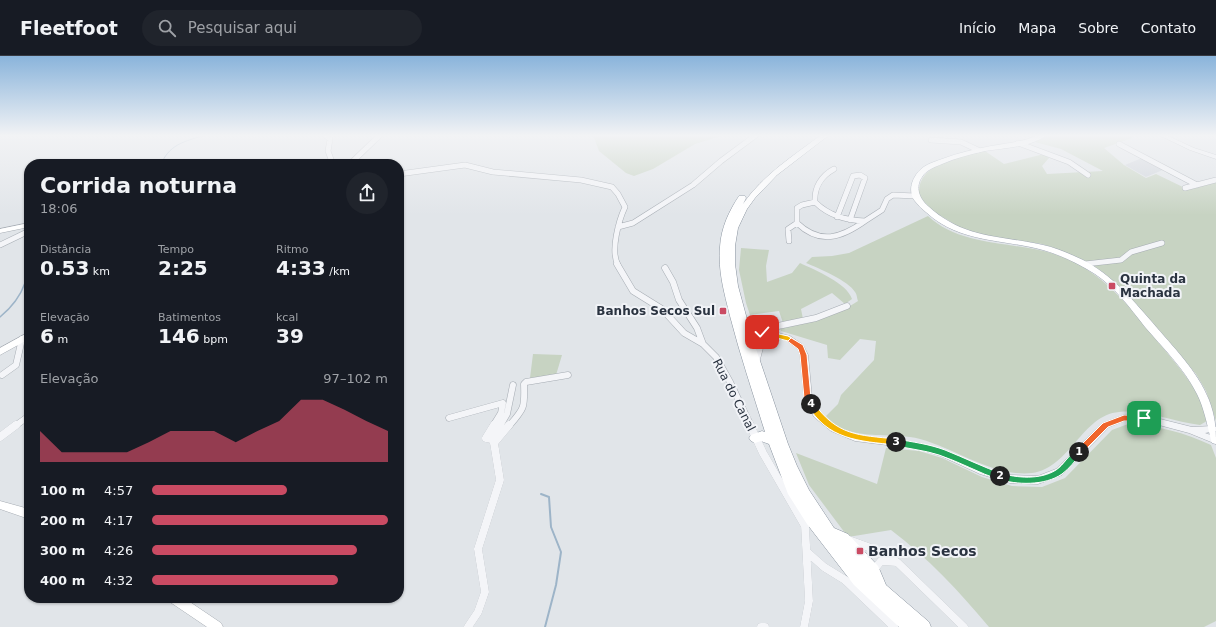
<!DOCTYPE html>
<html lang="pt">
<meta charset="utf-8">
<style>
:root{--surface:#171b24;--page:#20242c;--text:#f1f3f6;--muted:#9ea1a6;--line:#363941;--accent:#ca4b63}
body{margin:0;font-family:"DejaVu Sans",sans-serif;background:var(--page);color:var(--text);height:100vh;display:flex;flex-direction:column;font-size:15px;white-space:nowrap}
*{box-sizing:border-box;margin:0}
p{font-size:13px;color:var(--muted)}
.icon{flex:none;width:22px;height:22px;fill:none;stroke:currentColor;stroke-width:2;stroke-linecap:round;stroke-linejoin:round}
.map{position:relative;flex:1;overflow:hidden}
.panel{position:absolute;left:24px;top:103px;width:380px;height:444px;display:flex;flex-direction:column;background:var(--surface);border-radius:16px;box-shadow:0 1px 3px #0004}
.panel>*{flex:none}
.pin{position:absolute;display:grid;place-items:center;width:34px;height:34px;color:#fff;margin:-17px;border-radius:8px;box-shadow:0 2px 6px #0006}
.km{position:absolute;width:20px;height:20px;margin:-10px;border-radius:50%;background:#222;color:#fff;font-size:11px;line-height:20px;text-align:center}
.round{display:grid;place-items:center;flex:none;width:42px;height:42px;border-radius:21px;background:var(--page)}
.headline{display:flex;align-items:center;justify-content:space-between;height:68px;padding:0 16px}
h1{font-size:22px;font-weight:700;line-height:30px}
.metrics{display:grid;grid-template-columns:repeat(3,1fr);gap:6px;height:68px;padding:4px 16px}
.metrics div{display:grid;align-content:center}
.metrics b{font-size:20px;font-weight:700}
.metrics small{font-size:11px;font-weight:400}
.metrics p{font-size:11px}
.chart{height:112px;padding:8px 16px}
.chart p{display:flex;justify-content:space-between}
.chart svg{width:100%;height:72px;margin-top:4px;fill:var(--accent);opacity:.7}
ul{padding:0 16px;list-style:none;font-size:13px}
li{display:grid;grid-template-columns:64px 48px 1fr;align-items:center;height:30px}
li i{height:10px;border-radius:5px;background:var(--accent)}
header{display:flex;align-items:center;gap:24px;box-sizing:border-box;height:56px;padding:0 20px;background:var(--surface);border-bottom:1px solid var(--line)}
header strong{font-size:19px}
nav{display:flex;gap:22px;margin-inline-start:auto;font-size:14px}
.search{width:280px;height:36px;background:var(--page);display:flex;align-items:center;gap:10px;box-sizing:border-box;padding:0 14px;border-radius:22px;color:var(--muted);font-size:15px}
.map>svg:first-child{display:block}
</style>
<header>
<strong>Fleetfoot</strong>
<div class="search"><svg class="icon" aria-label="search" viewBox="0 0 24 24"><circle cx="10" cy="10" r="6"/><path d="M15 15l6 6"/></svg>Pesquisar aqui</div>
<nav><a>Início</a><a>Mapa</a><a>Sobre</a><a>Contato</a></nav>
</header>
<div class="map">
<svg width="1216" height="571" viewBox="0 0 1216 571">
<rect width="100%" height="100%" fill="#e1e5e9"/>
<path fill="#cfd4db" d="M 1142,102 L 1165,113 L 1146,121 L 1125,109 Z"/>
<path fill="#c7d3c2" d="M 593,79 L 724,79 L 695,88 L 653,113 L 634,120 L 626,117 L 599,95 Z
M 1048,79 L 1128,79 L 1132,82 L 1104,92 L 1124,109 L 1146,122 L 1156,118 L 1187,133 L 1216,126 L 1216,365 L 1206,335 L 1196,318 L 1129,240 L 1104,217 L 1088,206 L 1057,193 L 1042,188 L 985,180 L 959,171 L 931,154 L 919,140 C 916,106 960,101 985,95 L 1004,108 L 1044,98 L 1049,102 L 1042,110 L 1047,118 L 1103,115 L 1061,93 L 1035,86 Z
M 928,160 C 961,191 1013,185 1054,198 C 1104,214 1132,254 1164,293 C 1180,313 1204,339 1207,365 L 1200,369 C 1173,366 1146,353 1119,356 C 1082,359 1070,412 1032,417 C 993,421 957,393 920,383 C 894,376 862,384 837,370 C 833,367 829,363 826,360 L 838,348 L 841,339 L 874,304 L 876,285 L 860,283 L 840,304 L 828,302 L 827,289 L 781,275 L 780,271 C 807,266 835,261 858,245 C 857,243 857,238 855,236 C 849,225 818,212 806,207 L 812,201 L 832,200 L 849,197 Z
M 741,192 L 769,194 L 766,210 L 767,226 L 792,217 L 800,207 C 815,214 847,227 852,243 L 845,248 L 832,237 L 801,253 L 803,263 L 783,267 L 779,255 L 750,259 L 746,247 L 739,214 Z
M 533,298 L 562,299 L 556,319 L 530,322 Z
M 1128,368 C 1157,369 1185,377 1211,389 L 1216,402 L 1216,565 L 1204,571 L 989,571 C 960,536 927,501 891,474 L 848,481 L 809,429 L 796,397 L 877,428 L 886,392 L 919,395 L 942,402 L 982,421 L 1012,430 L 1042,431 L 1065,422 L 1112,374 Z"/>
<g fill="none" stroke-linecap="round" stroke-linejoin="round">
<path stroke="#9db4c8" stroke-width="1" d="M 162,106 C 171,87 187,85 205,79"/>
<path stroke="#9db4c8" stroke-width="1.5" d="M 0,261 C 11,252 20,241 25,227 C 27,221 26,216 29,211"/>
<path stroke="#9db4c8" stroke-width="2" d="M 541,438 L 549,441 L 551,471 L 561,496 L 556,529 L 545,571"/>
<g stroke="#a6acb3" stroke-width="6">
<path id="minor-far2" d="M 325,79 L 330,83 L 328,95 L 332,106 L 337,108
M 931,84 L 961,86 L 978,94
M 1018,87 L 1069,106 L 1088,119
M 1119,88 L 1197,129
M 350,108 L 380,79
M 399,118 L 465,109 L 493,116 L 581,124 L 612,131 L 618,138 L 625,151 C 619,164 610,195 618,209
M 1185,132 L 1216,124
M 815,146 C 829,160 846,164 865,165 L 882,154 L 887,143 L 893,139 L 915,140
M 815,146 L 802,149 L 797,152 L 797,167 C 820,189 841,182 865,165
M 815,146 C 814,132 821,120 834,113
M 837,161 L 853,120 L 860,119 L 865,122 L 850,164
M 618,171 L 633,167 L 693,129 L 721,105 L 756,79
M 789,185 L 788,173 L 797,167
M 0,189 L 29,175
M 1085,208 L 1121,204 L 1131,196 L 1162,187"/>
</g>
<g stroke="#a6acb3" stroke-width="7">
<path id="minor-far1" d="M 617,208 L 633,235 L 662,253 L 684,277 L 703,288 L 716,301 L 730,326 L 751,370
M 665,212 L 673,226 L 679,244 L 697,272 L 703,288
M 772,278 L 778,270 L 816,262 L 847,250
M 2,319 L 16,309 L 22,283
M 449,362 L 503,347 L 501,357 L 493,370
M 15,370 L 29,360
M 500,370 L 507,358 L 513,329
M 509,370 C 524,353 525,352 524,328 L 526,326 L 568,319"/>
</g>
<g stroke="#a6acb3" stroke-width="8">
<path id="minor" d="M 750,369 L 763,397 L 805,470 L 809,545 L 804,571
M 0,381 L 16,369
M 492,383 L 500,369
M 494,387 L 509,369
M 849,484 L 882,496 L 898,507 L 964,571
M 807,496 L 824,511 L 845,524 L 894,571
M 873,515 L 881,505 L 896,506
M 468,571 L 478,556 L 485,536 L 478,493 L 500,424 L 494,387 L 492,383 L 486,382 L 494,369
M 761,571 L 765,571"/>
</g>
<g stroke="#a6acb3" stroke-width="1">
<path id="tertiary" d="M 1159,79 L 1166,79 L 1194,92 L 1216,99 L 1216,103 L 1190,94 Z
M 741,264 L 745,264 L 755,271 L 790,280 L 803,289 L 808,299 L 812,342 L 820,357 L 837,371 L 856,379 L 919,387 L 946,395 L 985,412 L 1010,419 L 1038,420 L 1056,413 L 1103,367 L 1124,359 L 1144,359 L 1192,371 L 1213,370 L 1216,371 L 1216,375 L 1205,377 L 1216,381 L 1216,388 L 1189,377 L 1144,365 L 1124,365 L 1109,371 L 1062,419 L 1038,428 L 1010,427 L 980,418 L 941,400 L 919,393 L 855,385 L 831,375 L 814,361 L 804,342 L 800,299 L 798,293 L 786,284 L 782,283 L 768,287 L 763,292 L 759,307 L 753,307 L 752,305 C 755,293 759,284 772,280 L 751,275 L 741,268 L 740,266 Z"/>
</g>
<g stroke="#a6acb3" stroke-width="1">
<path id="secondary" d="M 160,106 L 173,106 L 176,108 L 157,108 Z
M 29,167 L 29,171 L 0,177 L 0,173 Z
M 29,276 L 29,283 L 0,299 L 0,292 Z
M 0,445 L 29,453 L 29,463 L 0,453 Z
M 169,542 L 184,542 L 221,567 L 223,571 L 207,571 L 170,546 Z"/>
</g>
<g stroke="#a1a9b4" stroke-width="1">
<path id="primary" d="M 1038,79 L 1046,79 C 1033,91 1003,92 985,95 C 971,98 956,102 942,108 C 935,111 926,114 922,121 C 915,131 919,142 928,150 C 964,183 998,179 1043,189 C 1057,192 1070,198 1083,204 C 1112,219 1131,242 1152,266 C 1173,291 1197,314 1209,344 C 1215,360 1216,371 1216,388 L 1212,387 L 1211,384 C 1207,368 1204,352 1197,338 C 1184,312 1163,292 1145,271 C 1130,252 1116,232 1095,218 C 1079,208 1061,199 1043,194 C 1003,183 960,187 927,157 C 922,153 918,149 914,144 C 908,134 912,122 920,114 C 926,108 934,106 942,103 C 958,97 975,93 991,90 C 1007,87 1024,86 1038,79 Z"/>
</g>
<g stroke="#89939f" stroke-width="1">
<path id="trunk" d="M 821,79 L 829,79 L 777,119 L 755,142 L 747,153 L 738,172 L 735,190 L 735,208 L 738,230 L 751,278 L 788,388 L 797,410 L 809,434 L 834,472 L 848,478 L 878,510 L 886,529 L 929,566 L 931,571 L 899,571 L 854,529 L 807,468 L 788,438 L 769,388 L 761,385 L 755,387 L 751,385 L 749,382 L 751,379 L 762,375 L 765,376 C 753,337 740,299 730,260 C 724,236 718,215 720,191 C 721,172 729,155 739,140 L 745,140 L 746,142 L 743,148 C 763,119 793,100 821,79 Z"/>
</g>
<use href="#minor-far2" stroke="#f4f5f8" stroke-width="5"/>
<use href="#minor-far1" stroke="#f4f5f8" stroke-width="6"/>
<use href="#minor" stroke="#f4f5f8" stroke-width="8"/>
<use href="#tertiary" fill="#f4f5f8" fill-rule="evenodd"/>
<use href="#secondary" fill="#fff" fill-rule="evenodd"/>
<use href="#primary" fill="#fff" fill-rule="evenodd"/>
<use href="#trunk" fill="#fff" fill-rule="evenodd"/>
</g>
<linearGradient id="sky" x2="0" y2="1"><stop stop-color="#8ab4db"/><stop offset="0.5" stop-color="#f2f3f5"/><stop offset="1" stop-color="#f2f3f5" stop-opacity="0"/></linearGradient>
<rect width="1216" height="159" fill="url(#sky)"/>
<path fill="#f0652b" stroke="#fff" d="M 1124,359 L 1144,360 L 1147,362 L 1144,365 L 1124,365 L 1108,371 L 1081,398 L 1076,398 L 1076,394 L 1103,367 Z"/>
<path fill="#22a559" stroke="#fff" d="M 1079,393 L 1081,394 L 1081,398 C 1075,405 1069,413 1062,418 C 1045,430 1016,429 998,423 L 997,420 L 1000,417 C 1017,422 1040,424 1056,414 C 1064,409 1069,397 1079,393 Z"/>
<path fill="#22a559" stroke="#fff" d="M 896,383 C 913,386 929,388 945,394 C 965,402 983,411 1003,418 L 1004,420 L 1000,424 C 979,417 960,406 939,399 C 924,394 908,393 893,389 L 892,386 Z"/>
<path fill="#f5b400" stroke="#fff" d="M 811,345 L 813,346 C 837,380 858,379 896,383 L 900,386 L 896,389 C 859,385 827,384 807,348 Z"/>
<path fill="#f0652b" stroke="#fff" d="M 788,280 L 803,289 L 807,299 L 811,342 L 814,348 L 813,350 L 808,350 L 804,342 L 800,299 L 798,293 L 786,284 L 786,281 Z"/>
<path fill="#f5b400" stroke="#fff" d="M 760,274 L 788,280 L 791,282 L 788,285 L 762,278 L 760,278 Z"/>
<g fill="#ca4b63" stroke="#f1f3f7" stroke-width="1.5">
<rect x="1108" y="226" width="8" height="8" rx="2"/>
<rect x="719" y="251" width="8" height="8" rx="2"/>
<rect x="856" y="491" width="8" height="8" rx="2"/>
</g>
<g text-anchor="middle" stroke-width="4" stroke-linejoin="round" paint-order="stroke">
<g font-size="12" font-weight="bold" fill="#2a3340" stroke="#f1f3f7" text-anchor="start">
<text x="1120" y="227">Quinta da<tspan x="1120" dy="14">Machada</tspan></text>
<text x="715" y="259" text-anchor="end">Banhos Secos Sul</text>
</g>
<g font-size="12" fill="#2a3340" stroke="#f1f3f7">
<text transform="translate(734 339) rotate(63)" y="4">Rua do Canal</text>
</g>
<g font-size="14" font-weight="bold" fill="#2a3340" stroke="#f1f3f7" text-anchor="start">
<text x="868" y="500">Banhos Secos</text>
</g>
</g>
</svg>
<div class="pin" style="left:1144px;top:362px;background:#1e9e55"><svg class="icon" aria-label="arrive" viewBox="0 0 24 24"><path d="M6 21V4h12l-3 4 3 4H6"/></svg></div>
<div class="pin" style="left:762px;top:276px;background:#d93025"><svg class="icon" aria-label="check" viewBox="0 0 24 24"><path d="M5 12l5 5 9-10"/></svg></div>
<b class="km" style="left:1079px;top:396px">1</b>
<b class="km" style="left:1000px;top:420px">2</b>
<b class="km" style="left:896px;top:386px">3</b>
<b class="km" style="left:811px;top:348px">4</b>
<section class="panel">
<div class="headline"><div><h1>Corrida noturna</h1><p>18:06</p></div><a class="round"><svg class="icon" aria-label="share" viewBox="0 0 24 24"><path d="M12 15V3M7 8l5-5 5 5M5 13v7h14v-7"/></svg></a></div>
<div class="metrics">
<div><p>Distância</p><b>0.53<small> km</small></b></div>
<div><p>Tempo</p><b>2:25</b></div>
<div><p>Ritmo</p><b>4:33<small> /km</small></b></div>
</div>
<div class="metrics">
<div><p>Elevação</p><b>6<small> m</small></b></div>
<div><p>Batimentos</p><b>146<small> bpm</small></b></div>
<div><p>kcal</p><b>39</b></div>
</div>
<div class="chart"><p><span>Elevação</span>97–102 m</p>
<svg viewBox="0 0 160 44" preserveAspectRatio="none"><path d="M0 44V25L10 38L20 38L30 38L40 38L50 32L60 25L70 25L80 25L90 32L100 25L110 19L120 6L130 6L140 12L150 19L160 25V44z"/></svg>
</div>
<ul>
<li><b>100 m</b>4:57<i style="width:57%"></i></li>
<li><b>200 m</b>4:17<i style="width:100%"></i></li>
<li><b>300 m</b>4:26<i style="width:87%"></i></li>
<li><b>400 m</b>4:32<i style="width:79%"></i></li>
</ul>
</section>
</div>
